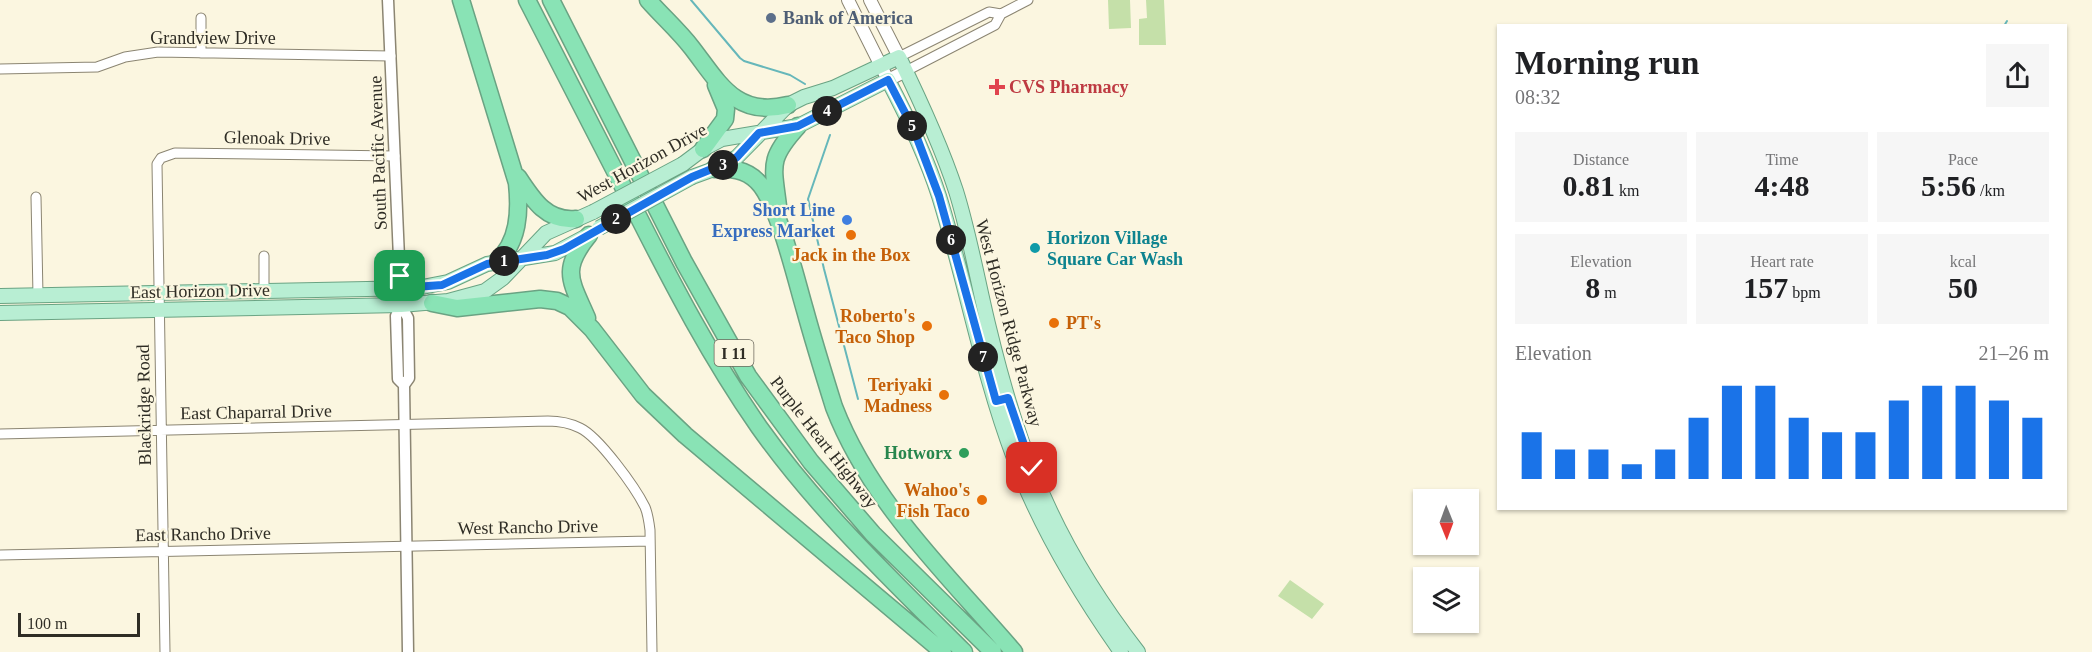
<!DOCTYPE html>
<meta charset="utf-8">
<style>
:root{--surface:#fff;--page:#f6f6f6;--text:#202124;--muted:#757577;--accent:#1a73e8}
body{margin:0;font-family:"Times New Roman",serif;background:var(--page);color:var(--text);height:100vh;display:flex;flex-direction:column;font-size:22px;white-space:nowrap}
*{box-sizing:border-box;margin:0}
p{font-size:20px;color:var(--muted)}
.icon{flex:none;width:33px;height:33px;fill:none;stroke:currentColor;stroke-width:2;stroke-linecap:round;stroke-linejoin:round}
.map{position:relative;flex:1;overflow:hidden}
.side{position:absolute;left:1497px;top:24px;width:570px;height:486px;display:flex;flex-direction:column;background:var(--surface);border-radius:0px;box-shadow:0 2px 4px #0004}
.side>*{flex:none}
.needle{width:39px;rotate:179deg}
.controls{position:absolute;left:1413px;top:489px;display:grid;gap:12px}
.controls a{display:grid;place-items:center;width:66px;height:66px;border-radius:0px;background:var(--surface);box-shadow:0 2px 4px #0004;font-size:30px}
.scale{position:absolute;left:18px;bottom:15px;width:122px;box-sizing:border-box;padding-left:6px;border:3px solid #2f2d25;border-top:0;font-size:16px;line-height:21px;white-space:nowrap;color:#2f2d25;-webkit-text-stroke:4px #fbf6e0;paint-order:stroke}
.pin{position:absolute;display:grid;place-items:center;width:51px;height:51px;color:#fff;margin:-26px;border-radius:12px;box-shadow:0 3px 9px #0006}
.km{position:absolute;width:30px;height:30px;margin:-15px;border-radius:50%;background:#222;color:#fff;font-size:16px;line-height:30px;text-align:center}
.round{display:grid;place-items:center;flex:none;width:63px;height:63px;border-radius:0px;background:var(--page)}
.overview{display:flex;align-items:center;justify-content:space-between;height:102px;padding:0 18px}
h1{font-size:33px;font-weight:700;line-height:45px}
.metrics{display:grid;grid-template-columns:repeat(3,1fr);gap:9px;height:102px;padding:6px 18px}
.metrics div{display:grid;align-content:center;border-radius:0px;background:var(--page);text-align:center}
.metrics b{font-size:30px;font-weight:700}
.metrics small{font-size:16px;font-weight:400}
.metrics p{font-size:16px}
.chart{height:168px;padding:12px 18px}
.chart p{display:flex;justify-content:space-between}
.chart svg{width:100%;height:108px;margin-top:6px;stroke:var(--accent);stroke-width:6}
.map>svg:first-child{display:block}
</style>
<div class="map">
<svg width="2092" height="652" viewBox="0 0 2092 652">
<rect width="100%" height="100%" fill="#fbf6e0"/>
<path fill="#c5e0a9" d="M 1108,0 L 1130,0 L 1131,28 L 1109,29 Z
M 1146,0 L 1164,0 L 1166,45 L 1139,45 L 1139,19 L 1147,18 Z
M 1290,580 L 1324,604 L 1312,619 L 1278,596 Z"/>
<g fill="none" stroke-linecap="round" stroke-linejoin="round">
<path stroke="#66b7ba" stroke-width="2" d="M 691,0 L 740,58 L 744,61 L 790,75 L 805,84
M 2004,26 L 2007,21
M 830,135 L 808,199 L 824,269 L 858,399"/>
<g stroke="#8b8572" stroke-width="11">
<path id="minor" d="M 201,53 L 201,18
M 899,57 L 989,12 L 1001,14
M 0,69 L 97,67 L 125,57 L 158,52 L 391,56
M 906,71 L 995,25 L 1001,14 L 1028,0
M 36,197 L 38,295
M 264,256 L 264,290
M 0,434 L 548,421 C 559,421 570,423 580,428 C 599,437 635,487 645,507 C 648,514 649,522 650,530 L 652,652
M 0,555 L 650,541
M 165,652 L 157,164 L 161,158 L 175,153 L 395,156"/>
</g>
<g stroke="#8b8572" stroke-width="13">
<path id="tertiary" d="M 388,0 L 401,305 L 408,318 L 409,378 L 404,385 L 408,652
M 401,305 L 396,316 L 398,379 L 404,385"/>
</g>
<g stroke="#8b8572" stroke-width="14">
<path id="secondary" d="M 848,0 L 888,80 L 906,71
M 870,0 L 899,57"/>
</g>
<g stroke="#6aa383" stroke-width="16">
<path id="primary" d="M 683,164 L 703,149 L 722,139 L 798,126 L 888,80 C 908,118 926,156 939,196 C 966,283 982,373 1014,458 C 1040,528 1078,591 1121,652
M 692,177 L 714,169 L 737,157 L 788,105 L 804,97 L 833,88 L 899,57 C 920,100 941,145 956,191 C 970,236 978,283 989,328 C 1001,378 1015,428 1035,476 C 1060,539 1097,599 1138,652
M 0,296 L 417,288 L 448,282 L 487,264 L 555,253 L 585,237
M 0,313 L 401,305 L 448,301 L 485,291 L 503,278 L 546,233 L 593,212"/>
</g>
<g stroke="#6aa383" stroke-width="19">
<path id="motorway" d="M 461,0 L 517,183 C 520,211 519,243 496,262
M 527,0 C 563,70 599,140 635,210 C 673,285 711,358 759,427 C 818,510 892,580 964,652
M 551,0 L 684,262 L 748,376 L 811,462 L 873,534 L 993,652
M 648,0 C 662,16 679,31 692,48 C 719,83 736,118 788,105
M 703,149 L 725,119 L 726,109 L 716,85
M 714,169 C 730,168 745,169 757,181 C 778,201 796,280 805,310 C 814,343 824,375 834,407 C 871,503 948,575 1014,652
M 518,177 C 533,200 547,222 576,219
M 778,206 C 773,165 768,159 798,126
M 432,303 L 457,308 L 540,299 L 557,301 L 570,307 L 592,329 L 643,395 L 685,435 L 943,652
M 587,318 C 571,281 560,270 589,235"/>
</g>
<use href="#minor" stroke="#fff" stroke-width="9"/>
<use href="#tertiary" stroke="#fff" stroke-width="10"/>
<use href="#secondary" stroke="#fff" stroke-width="12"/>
<use href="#primary" stroke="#b8eed3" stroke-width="14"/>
<use href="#motorway" stroke="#89e3b5" stroke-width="16"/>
<g stroke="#6aa383" stroke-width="16" stroke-linecap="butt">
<path id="primary-bridge" d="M 593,212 L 683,164
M 599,228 L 692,177"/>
</g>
<use href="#primary-bridge" stroke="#b8eed3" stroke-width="14"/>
</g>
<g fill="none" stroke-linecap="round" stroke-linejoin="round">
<g stroke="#fff" stroke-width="12">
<path id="route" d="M 400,276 L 401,288 L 442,285 L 487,264 L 547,255 L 564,249 L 692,177 L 729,162 L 737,157 L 759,133 L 798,126 L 888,80 L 914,130 L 939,196 L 996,401 L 1008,398 L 1032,468"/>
</g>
<use href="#route" stroke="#1a73e8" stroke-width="8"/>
</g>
<circle fill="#5c6f8a" stroke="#fbf6e0" stroke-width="2" cx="771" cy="18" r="6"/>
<path fill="#e0444e" stroke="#fbf6e0" stroke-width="2" d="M994 78h6v6h6v6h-6v6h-6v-6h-6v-6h6z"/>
<circle fill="#3f7fe0" stroke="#fbf6e0" stroke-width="2" cx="847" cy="220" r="6"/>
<g fill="#e8710a" stroke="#fbf6e0" stroke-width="2">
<circle cx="851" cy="235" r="6"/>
<circle cx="1054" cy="323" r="6"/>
<circle cx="927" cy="326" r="6"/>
<circle cx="944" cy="395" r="6"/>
<circle cx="982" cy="500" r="6"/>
</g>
<circle fill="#0f9aa8" stroke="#fbf6e0" stroke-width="2" cx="1035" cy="248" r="6"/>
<circle fill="#2e9e5b" stroke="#fbf6e0" stroke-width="2" cx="964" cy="453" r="6"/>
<g text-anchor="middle" stroke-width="4.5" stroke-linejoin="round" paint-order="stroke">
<rect fill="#fbf6e0" stroke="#6c695d" stroke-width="1.5" x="714.5" y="340" width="39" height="26" rx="4.5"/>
<g font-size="16" font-weight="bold" fill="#2f2d25">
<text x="734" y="359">I 11</text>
</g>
<g font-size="18" font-weight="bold" fill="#4e5e75" stroke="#fbf6e0" text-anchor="start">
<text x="783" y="24">Bank of America</text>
</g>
<g font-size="18" fill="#2f2d25" stroke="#fbf6e0">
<text x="213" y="44">Grandview Drive</text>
<text transform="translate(277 138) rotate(1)" y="6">Glenoak Drive</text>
<text transform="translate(378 153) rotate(-92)" y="6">South Pacific Avenue</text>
<text transform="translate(642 163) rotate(-29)" y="6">West Horizon Drive</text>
<text transform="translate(200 291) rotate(-1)" y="6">East Horizon Drive</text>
<text transform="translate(1009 323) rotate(75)" y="6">West Horizon Ridge Parkway</text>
<text transform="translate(144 405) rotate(-91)" y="6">Blackridge Road</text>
<text transform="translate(256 412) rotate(-1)" y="6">East Chaparral Drive</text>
<text transform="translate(824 442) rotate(52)" y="6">Purple Heart Highway</text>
<text transform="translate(528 527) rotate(-1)" y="6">West Rancho Drive</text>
<text transform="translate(203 534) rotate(-1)" y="6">East Rancho Drive</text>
</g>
<g font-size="18" font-weight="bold" fill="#be3a42" stroke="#fbf6e0" text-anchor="start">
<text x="1009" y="93">CVS Pharmacy</text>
</g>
<g font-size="18" font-weight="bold" fill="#366cbe" stroke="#fbf6e0" text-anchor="end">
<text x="835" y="216">Short Line<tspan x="835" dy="21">Express Market</tspan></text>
</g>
<g font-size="18" font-weight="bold" fill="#0d838f" stroke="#fbf6e0" text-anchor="start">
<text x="1047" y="244">Horizon Village<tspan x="1047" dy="21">Square Car Wash</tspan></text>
</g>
<g font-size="18" font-weight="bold" fill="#c56008" stroke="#fbf6e0" text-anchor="end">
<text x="851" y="261" text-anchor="middle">Jack in the Box</text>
<text x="915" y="322">Roberto's<tspan x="915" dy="21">Taco Shop</tspan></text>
<text x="1066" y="329" text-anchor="start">PT's</text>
<text x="932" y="391">Teriyaki<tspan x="932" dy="21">Madness</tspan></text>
<text x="970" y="496">Wahoo's<tspan x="970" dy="21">Fish Taco</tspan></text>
</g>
<g font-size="18" font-weight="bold" fill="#27864d" stroke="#fbf6e0" text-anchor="end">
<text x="952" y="459">Hotworx</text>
</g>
</g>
</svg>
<div class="controls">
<a><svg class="needle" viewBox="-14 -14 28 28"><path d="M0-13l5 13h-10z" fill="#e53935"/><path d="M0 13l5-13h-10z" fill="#757577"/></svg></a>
<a><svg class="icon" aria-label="layers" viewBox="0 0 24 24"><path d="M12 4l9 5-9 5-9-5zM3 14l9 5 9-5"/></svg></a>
</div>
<div class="scale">100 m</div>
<div class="pin" style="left:400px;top:276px;background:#1e9e55"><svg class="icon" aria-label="arrive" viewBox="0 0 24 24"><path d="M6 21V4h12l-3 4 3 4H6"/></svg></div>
<div class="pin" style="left:1032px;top:468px;background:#d93025"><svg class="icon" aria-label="check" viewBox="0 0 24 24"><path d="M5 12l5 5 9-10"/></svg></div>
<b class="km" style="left:504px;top:261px">1</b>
<b class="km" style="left:616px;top:219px">2</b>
<b class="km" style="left:723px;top:165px">3</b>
<b class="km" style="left:827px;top:111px">4</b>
<b class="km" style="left:912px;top:126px">5</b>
<b class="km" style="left:951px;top:240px">6</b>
<b class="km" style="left:983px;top:357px">7</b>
<section class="side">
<div class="overview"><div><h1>Morning run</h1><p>08:32</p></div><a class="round"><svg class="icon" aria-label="share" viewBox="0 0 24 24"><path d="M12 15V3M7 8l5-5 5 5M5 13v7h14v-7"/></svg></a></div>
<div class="metrics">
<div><p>Distance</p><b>0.81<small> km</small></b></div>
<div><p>Time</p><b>4:48</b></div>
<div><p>Pace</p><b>5:56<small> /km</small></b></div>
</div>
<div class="metrics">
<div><p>Elevation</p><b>8<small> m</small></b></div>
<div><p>Heart rate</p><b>157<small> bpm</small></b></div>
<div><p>kcal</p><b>50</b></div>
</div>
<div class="chart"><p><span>Elevation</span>21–26 m</p>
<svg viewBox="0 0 160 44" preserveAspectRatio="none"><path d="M5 44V25M15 44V32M25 44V32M35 44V38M45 44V32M55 44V19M65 44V6M75 44V6M85 44V19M95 44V25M105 44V25M115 44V12M125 44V6M135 44V6M145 44V12M155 44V19"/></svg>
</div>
</section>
</div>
